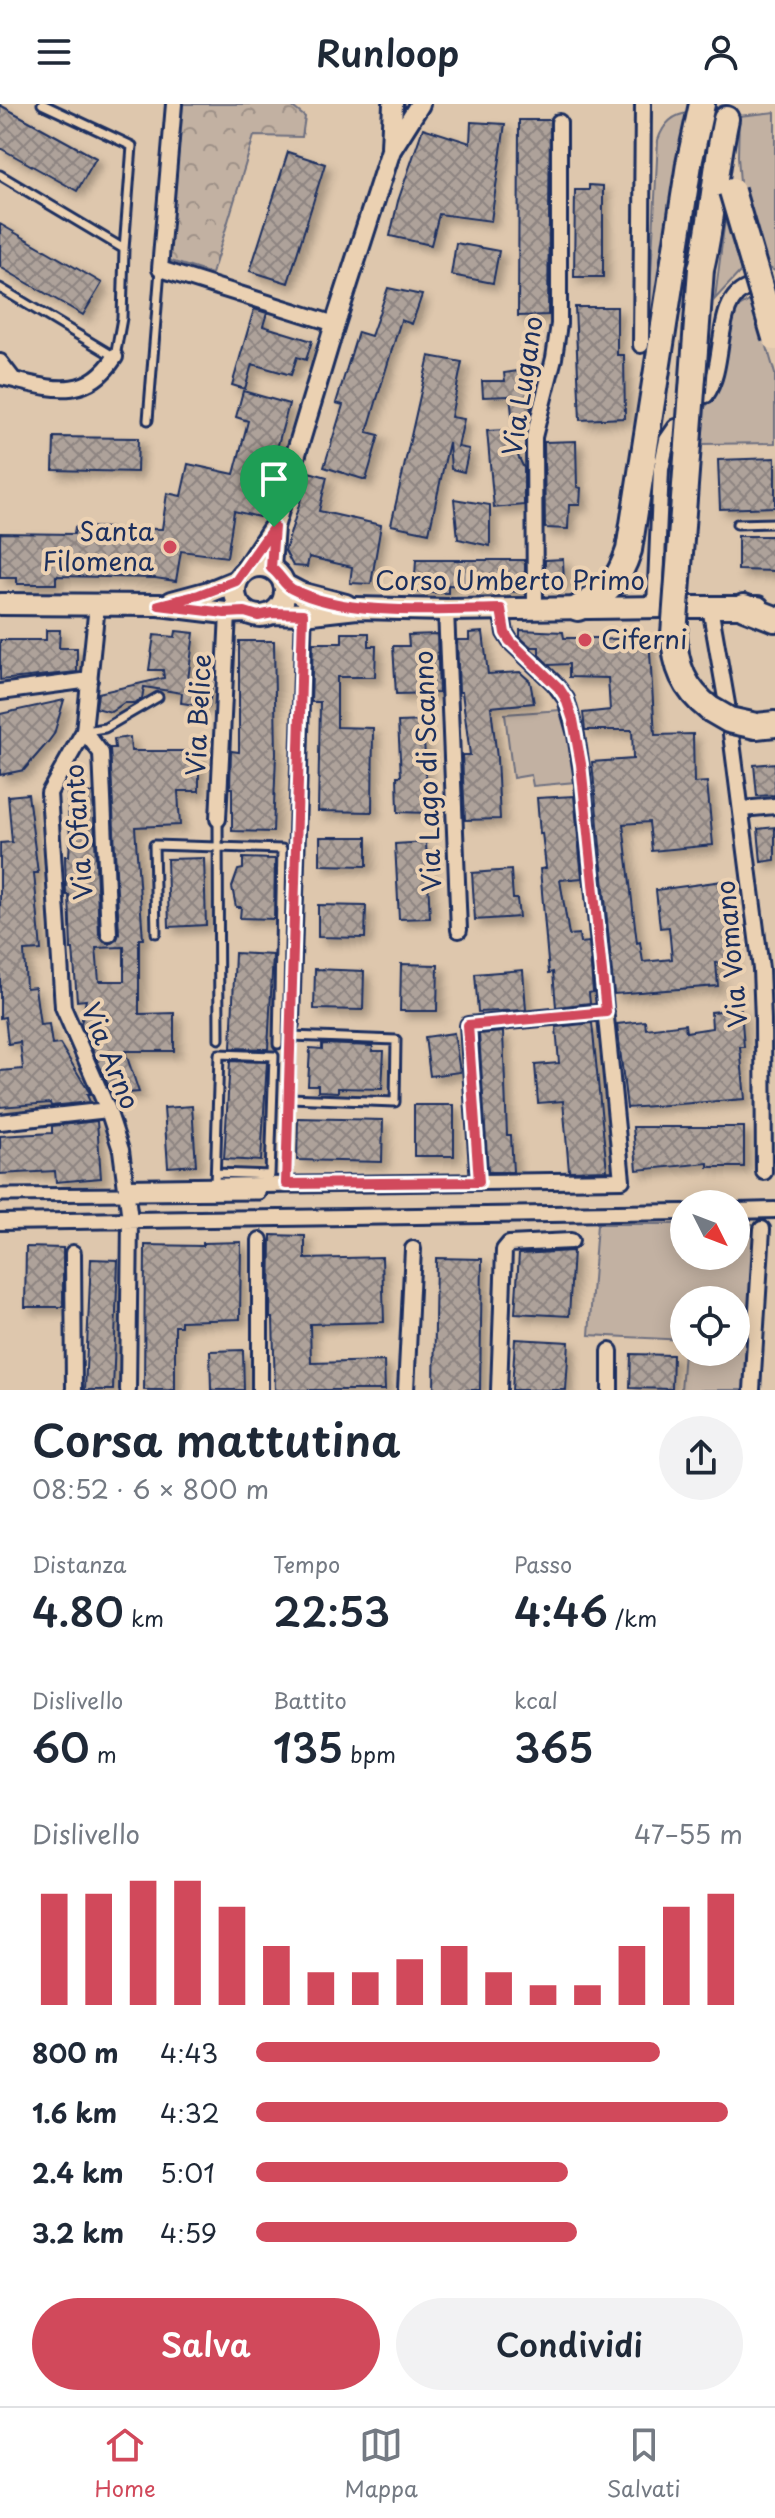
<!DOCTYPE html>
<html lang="it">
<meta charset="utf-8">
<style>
:root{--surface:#fff;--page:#f2f2f3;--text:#1f2937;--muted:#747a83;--line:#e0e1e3;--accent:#d1495b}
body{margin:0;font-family:"Playpen Sans",sans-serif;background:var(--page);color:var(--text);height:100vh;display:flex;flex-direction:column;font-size:30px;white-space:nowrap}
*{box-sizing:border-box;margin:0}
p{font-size:26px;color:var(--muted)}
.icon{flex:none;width:44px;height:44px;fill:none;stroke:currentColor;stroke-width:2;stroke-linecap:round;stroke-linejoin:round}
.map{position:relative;height:1286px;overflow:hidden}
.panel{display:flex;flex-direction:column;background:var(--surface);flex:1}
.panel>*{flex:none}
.needle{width:52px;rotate:132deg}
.tools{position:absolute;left:670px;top:1086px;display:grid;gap:16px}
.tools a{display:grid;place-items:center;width:80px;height:80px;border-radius:50%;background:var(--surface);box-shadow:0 4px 20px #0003;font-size:40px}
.pin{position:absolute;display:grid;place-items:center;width:68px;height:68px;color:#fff;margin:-82px -34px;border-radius:50% 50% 50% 0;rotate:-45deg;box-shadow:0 0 8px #0007}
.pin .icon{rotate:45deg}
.round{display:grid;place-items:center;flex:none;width:84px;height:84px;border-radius:42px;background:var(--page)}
.head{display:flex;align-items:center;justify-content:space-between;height:136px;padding:0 32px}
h1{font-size:44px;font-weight:600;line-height:60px}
.metrics{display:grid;grid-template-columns:repeat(3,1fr);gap:12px;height:136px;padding:8px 32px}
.metrics div{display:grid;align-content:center}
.metrics b{font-size:40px;font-weight:600}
.metrics small{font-size:22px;font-weight:400}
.metrics p{font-size:22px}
.chart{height:224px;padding:16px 32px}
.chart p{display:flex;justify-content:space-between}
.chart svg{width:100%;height:144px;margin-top:8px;stroke:var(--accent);stroke-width:6}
.primary-button{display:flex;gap:16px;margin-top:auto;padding:16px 32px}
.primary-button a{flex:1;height:92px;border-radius:48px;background:var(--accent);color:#fff;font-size:32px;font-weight:600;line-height:92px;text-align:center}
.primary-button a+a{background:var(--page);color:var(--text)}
ul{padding:0 32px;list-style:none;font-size:26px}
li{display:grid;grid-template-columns:128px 96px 1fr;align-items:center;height:60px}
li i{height:20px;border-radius:10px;background:var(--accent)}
header{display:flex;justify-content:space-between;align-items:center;height:104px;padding:0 32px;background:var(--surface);font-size:36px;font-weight:600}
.tabs{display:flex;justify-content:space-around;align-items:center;height:112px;border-top:2px solid var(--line);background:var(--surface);font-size:22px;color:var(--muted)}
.tabs a{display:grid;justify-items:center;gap:4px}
.tabs .current{color:var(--accent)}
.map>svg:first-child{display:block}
</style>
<header><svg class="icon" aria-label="menu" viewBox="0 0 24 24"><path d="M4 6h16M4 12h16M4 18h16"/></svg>Runloop<svg class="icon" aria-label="person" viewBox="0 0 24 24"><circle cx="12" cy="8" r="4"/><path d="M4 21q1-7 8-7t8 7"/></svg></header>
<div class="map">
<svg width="775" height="1286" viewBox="0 0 775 1286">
<defs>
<pattern id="forest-crowns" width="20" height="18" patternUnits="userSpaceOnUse" patternTransform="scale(2)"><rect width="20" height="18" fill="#c2b1a2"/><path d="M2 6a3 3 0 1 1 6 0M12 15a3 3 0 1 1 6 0" fill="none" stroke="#9d9087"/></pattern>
<pattern id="building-cross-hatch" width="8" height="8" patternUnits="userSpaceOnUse" patternTransform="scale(2)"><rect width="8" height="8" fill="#aea29a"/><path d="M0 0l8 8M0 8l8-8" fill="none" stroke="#8d8481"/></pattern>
<filter id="shadow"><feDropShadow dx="6" dy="6" stdDeviation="4" flood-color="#0004"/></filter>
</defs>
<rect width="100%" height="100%" fill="#dec7ad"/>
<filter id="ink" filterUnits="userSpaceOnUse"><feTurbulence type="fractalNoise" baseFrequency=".0125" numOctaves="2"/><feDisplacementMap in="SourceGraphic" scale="16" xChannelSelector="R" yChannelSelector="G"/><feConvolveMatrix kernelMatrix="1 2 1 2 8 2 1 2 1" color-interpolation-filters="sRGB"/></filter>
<g filter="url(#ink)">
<path fill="#c2b1a2" stroke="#6e7080" stroke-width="2" d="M 775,8 L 775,167 L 761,159 L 741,92 L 738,52 L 739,12 Z
M 689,9 L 650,253 L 647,248 L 658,36 C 663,21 673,10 689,9 Z
M 725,115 L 741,167 L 715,195 Z
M 753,195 L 775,270 L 775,339 L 702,340 L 705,303 L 715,292 L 723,275 L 732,214 L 739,203 Z
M 561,606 L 570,635 L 575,678 L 533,682 L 531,671 L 513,674 L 505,610 Z
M 597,1120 L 684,1120 L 684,1152 L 736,1152 L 736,1120 L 755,1120 L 747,1286 L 681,1286 L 684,1247 L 736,1248 L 736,1196 L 684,1196 L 684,1236 L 589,1231 Z"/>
<path fill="url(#forest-crowns)" stroke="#6e7080" stroke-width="2" d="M 183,0 L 289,0 L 305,13 L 302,33 L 254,32 L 212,170 L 168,156 Z"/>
<path fill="url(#building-cross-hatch)" stroke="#1b2f5e" stroke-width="2" fill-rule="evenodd" filter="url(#shadow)" d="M 0,1 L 96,54 L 77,87 L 0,44 Z
M 519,16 L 550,16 L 548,211 L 518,212 Z
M 471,18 L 505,20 L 491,117 L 439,110 L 431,141 L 390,132 L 398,97 L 423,24 L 470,39 Z
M 288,48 L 325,60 L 288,179 L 250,167 Z
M 589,81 L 603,82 L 603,173 L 574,173 L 575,86 L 589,86 Z
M 0,120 L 102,179 L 83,211 L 0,163 Z
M 456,139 L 499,147 L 493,179 L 451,171 Z
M 388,184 L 422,191 L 412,220 L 401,216 L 367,328 L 379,331 L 366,376 L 324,363 L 343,301 L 336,299 L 358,228 L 371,232 Z
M 575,203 L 617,203 L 617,251 L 624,251 L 625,314 L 580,316 Z
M 254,205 L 267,209 L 263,222 L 312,237 L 306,256 L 297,253 L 291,271 L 252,260 L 245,285 L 232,281 Z
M 429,252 L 462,258 L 451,313 L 464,315 L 458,343 L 469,345 L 464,368 L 451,365 L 449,338 L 429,429 L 391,421 Z
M 532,265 L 534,287 L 528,288 L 531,306 L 527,318 L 513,320 L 510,292 L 483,293 L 482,277 L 505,277 L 504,269 Z
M 243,287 L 289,300 L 269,374 L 265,373 L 258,399 L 262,400 L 259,413 L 234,407 L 227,453 L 181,447 L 176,477 L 155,474 L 56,472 L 56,480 L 17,480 L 17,474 L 0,474 L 0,429 L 74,430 L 75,423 L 162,425 L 167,389 L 181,392 L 188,360 L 234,370 L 248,317 L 236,313 Z
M 505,326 L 524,364 L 524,401 L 494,404 L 487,327 Z
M 54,333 L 138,334 L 137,368 L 53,366 Z
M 576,337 L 577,383 L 581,384 L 580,401 L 569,401 L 568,425 L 545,424 L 544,338 Z
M 775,354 L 775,403 L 720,405 L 718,356 Z
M 309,368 L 327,373 L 319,407 L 381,421 L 371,480 L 350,479 L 352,463 L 309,453 L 307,463 L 293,462 L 285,447 Z
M 454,395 L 490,401 L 490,442 L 458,435 Z
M 738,432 L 775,432 L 775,467 L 738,466 Z
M 563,455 L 564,481 L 545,482 L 545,456 Z
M 416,456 L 525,456 L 525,488 L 475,486 L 475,482 L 448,481 L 448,489 L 414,488 Z
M 46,526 L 60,526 L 59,544 L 77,544 L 77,568 L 0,576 L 0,536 L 46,536 Z
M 520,526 L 563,528 L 564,534 L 601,534 L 601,536 L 649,532 L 655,631 L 693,630 L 694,679 L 707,678 L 713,741 L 652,747 L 649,718 L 623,720 L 637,839 L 640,838 L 643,858 L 672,855 L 669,823 L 660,824 L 656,786 L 723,777 L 733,857 L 716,859 L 718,882 L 614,890 L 592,658 L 633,655 L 632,626 L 585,626 L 583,609 L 610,606 L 608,574 L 569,573 L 569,560 L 549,561 L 539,551 L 539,543 L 531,543 L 520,533 Z
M 176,527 L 194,529 L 188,576 L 212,579 L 209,603 L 181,599 L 182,589 L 144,583 L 142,595 L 134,599 L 124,599 L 111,608 L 96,604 L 98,589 L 164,574 L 163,566 L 149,566 L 154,531 L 175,533 Z
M 483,528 L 488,570 L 520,568 L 530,577 L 534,599 L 491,603 L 497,654 L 500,715 L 465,716 L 462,651 L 470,651 L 462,588 L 459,588 L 457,536 L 469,536 L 469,529 Z
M 342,529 L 369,529 L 369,542 L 376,542 L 375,573 L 337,573 L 337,623 L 373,624 L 372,708 L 318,707 L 320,598 L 311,598 L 313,539 L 342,539 Z
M 437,530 L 439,589 L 396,590 L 393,542 L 409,542 L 408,531 Z
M 239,537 L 274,537 L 276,650 L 273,728 L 232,727 L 232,684 L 230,684 L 231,647 L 239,648 Z
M 64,596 L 54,630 L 48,638 L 24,666 L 0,671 L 0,610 Z
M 423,617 L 428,709 L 398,708 L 397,672 L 401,672 L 398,618 Z
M 130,633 L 131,647 L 199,647 L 199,687 L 178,687 L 180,721 L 135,723 L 143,835 L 139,835 L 139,910 L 174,909 L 174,947 L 125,947 L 139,988 L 112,990 L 81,920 L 86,896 L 77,897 L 73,845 L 71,845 L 69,791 L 66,791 L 65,752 L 69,752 L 70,733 L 67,691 L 93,689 L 99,830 L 104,838 L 110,840 L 117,835 L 119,830 L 110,644 L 115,644 L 114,635 ZM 124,843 L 124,877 L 99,877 L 96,844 Z
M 775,659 L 775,691 L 757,692 L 754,661 Z
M 28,690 L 38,769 L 34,769 L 41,846 L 24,847 L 26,884 L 35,883 L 40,921 L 49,920 L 52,941 L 60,940 L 91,991 L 87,991 L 90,998 L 51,1002 L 50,999 L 0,1003 L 0,967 L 23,965 L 20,938 L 8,940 L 5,913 L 0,914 L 0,739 L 12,738 L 8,692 Z
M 574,692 L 582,774 L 560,776 L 569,831 L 579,830 L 580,839 L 589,838 L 593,888 L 589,889 L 590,899 L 556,903 L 553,868 L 549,869 L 540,765 L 546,764 L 542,729 L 540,730 L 537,694 Z
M 775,723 L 775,756 L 761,758 L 758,725 Z
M 320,733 L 367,733 L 367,762 L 320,761 Z
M 426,738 L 430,814 L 399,815 L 395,740 Z
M 204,754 L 206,821 L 169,823 L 167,755 Z
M 243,754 L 275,755 L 274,815 L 240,814 L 241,803 L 236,803 L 232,783 L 238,766 L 243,765 Z
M 511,766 L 513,795 L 517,795 L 519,813 L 475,816 L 472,769 Z
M 318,801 L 366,802 L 365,834 L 318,833 Z
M 235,849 L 273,851 L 268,945 L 231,944 Z
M 401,860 L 438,861 L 437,907 L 400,907 Z
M 315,865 L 364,867 L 363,906 L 314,905 Z
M 523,866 L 526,906 L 478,908 L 475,870 Z
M 741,905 L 744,943 L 740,943 L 745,995 L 627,1004 L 617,920 L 645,917 L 646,925 L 685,920 L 686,928 L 712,924 L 711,908 Z
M 592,919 L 607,1066 L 569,1067 L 563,997 L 538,999 L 535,961 L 559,959 L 556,923 Z
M 503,928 L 507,1031 L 511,1031 L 513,1068 L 488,1068 L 479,930 Z
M 454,929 L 460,968 L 430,972 L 425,933 Z
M 322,940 L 373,942 L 372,947 L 384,947 L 382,985 L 338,984 L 338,988 L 318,987 L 318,981 L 308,981 L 310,944 L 322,945 Z
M 230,957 L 267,958 L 261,1057 L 224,1055 Z
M 414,1001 L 454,1001 L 454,1052 L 414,1052 Z
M 192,1002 L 196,1061 L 168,1063 L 164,1004 Z
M 298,1014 L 383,1016 L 382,1058 L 297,1056 Z
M 97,1017 L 101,1074 L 56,1078 L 55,1067 L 0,1070 L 0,1032 L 52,1029 L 52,1022 Z
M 633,1023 L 744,1023 L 744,1063 L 708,1063 L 708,1059 L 637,1066 Z
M 271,1131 L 305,1132 L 305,1155 L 382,1153 L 384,1218 L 310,1220 L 311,1259 L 384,1257 L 385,1286 L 275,1286 L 273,1214 L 270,1214 Z
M 241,1138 L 240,1215 L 181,1217 L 181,1222 L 175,1222 L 175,1286 L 144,1286 L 145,1141 L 203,1142 L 203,1139 Z
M 26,1143 L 63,1144 L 63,1203 L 25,1203 Z
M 573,1147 L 569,1212 L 515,1209 L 519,1150 Z
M 436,1154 L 482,1155 L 480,1286 L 434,1286 Z
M 91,1155 L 118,1156 L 113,1286 L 85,1286 Z
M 515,1235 L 569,1238 L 566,1286 L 512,1286 Z
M 243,1246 L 244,1286 L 211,1286 L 210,1247 Z
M 631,1250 L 673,1251 L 672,1285 L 630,1284 Z"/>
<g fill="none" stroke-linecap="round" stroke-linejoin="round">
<g stroke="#1b2f5e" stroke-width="13">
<path id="service" d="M 0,71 L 124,145
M 0,184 L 115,253 L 122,214 L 124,145 L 132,42 L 42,0
M 148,316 L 160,165
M 737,420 L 775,419
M 85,627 L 105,624 L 158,593
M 218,715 L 219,935
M 156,829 L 154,741 L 282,745 L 278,940
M 289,994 L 395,998 L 396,936 L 291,932
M 286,1080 L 291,930
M 215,1081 L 219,950 L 274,952 L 270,1071 L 216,1069"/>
</g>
<g stroke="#1b2f5e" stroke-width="17">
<path id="pedestrian" d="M 0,1091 L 259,1089"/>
</g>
<g stroke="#1b2f5e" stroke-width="20">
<path id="minor" d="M 174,0 L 160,165 L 335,220
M 641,241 L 643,0
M 0,258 L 13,275
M 0,273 C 46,282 84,301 115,253
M 706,291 C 728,260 712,194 750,183
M 97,501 L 84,627 L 49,689 L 63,903 L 108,1006 L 121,1046 L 130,1115 L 128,1286
M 655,503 L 661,365 L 667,336 L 676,323
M 710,503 L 727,600
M 535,505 L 534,333 L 554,254 L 559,220 L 559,18
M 446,506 L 459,826
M 0,588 L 90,576
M 84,627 L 101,649 L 109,830
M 731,630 L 761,865 L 763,916 L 764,1068
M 742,705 L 775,702
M 218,715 L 228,509
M 291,920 L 304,503
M 0,1018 L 108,1006
M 479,1078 L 468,921 L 606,908
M 126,1083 L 622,1076 L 582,670 L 576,631 L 566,595 L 554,579 L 510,537 L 505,529 L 501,505
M 736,1107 L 775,1106
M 0,1118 L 684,1108
M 260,1136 L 260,1286
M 73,1149 L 74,1286
M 406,1286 L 413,1145
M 499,1286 L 504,1146 L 509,1140 L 571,1137
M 610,1286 L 610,1247
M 752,1286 L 762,1125"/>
</g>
<g stroke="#1b2f5e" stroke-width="24">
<path id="tertiary" d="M 391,43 L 393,0
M 271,464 L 274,423 L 335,220 L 391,46 L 420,0
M 244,467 L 272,425"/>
</g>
<g stroke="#1b2f5e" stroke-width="26">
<path id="secondary" d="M235 487a25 25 0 1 1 50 0a25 25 0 1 1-50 0Z
M 285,481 L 300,489 L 346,501
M 172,498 L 209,488 L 236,477
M 0,500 L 159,501 L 225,509 L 245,508
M 690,503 L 758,503
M 272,509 L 303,510 L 357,504 L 446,506 L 662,503"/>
</g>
<g stroke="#1b2f5e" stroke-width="30">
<path id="trunk" d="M 701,165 C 713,115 715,65 726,15
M 744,503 L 775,515
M 578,504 C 608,488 618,479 629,446 L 689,60 L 702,0
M 674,530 C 675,562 684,585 710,605
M 756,622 L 775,620"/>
</g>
<use href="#service" stroke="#ebd1b2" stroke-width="7"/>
<use href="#pedestrian" stroke="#ebd1b2" stroke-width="11"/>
<use href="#minor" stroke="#ebd1b2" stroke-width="14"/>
<use href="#tertiary" stroke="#ebd1b2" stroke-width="18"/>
<use href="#secondary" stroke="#ebd1b2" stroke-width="20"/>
<use href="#trunk" stroke="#ebd1b2" stroke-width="24"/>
<g stroke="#1b2f5e" stroke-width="30" stroke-linecap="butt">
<path id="trunk-bridge" d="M 732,87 L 775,234
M 674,530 L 701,165
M 710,605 L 729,616 L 756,622"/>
</g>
<use href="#trunk-bridge" stroke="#ebd1b2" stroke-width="24"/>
</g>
</g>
<g fill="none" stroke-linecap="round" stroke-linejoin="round" filter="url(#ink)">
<g stroke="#fff" stroke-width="16">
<path id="route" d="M 274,423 L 271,464 C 280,470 283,480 292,485 C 344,513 441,506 501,505 L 505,529 L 510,537 L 559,584 L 566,595 L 573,616 L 581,660 L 606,908 L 468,921 L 479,1078 L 286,1080 L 303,510 L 272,509 L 258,512 L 245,508 L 225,509 L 159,501 L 199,491 L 236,477 Z"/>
</g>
<use href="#route" stroke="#d1495b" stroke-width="10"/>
</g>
<g fill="#d1495b" stroke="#ebd1b2" stroke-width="3">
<circle cx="170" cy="443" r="8"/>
<circle cx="585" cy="536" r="8"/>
</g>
<g text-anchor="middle" stroke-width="8" stroke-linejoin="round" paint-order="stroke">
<g font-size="26" fill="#1b2f5e" stroke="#ebd1b2">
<text transform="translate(523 282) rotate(-81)" y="9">Via Lugano</text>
<text x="510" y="486">Corso Umberto Primo</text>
<text transform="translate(199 611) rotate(-87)" y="9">Via Belice</text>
<text transform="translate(428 667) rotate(-92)" y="9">Via Lago di Scanno</text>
<text transform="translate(79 728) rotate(-94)" y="9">Via Ofanto</text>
<text transform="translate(732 850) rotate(-95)" y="9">Via Vomano</text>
<text transform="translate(110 952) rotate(68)" y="9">Via Arno</text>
</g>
<g font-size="26" fill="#1b2f5e" stroke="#ebd1b2" text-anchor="end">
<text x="154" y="437">Santa<tspan x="154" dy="30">Filomena</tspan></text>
<text x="601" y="545" text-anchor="start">Ciferni</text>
</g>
</g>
</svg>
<div class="tools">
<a><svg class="needle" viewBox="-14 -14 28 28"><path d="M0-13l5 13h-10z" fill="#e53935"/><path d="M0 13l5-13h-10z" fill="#747a83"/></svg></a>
<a><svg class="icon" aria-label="locate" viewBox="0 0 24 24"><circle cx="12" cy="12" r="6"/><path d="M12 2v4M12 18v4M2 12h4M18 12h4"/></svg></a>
</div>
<div class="pin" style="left:274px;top:423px;background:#1e9e55"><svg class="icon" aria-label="arrive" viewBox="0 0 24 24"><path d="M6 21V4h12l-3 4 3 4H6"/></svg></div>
</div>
<section class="panel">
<div class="head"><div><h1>Corsa mattutina</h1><p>08:52 · 6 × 800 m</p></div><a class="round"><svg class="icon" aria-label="share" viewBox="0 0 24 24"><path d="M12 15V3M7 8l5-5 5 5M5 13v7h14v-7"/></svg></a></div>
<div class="metrics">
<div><p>Distanza</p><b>4.80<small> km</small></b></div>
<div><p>Tempo</p><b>22:53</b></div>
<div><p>Passo</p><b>4:46<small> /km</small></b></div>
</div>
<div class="metrics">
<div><p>Dislivello</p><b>60<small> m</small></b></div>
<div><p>Battito</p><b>135<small> bpm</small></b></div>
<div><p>kcal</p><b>365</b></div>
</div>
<div class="chart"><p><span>Dislivello</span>47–55 m</p>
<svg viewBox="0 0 160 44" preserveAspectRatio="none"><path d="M5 44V10M15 44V10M25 44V6M35 44V6M45 44V14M55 44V26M65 44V34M75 44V34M85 44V30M95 44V26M105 44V34M115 44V38M125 44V38M135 44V26M145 44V14M155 44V10"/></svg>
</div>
<ul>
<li><b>800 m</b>4:43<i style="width:83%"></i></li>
<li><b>1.6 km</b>4:32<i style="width:97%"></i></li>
<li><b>2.4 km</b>5:01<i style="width:64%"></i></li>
<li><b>3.2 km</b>4:59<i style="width:66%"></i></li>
</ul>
<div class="primary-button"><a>Salva</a><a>Condividi</a></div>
</section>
<nav class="tabs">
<a class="current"><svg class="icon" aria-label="home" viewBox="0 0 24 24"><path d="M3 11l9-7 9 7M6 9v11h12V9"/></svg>Home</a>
<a><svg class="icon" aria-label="map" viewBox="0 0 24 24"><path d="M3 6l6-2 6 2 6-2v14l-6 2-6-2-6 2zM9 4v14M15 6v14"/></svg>Mappa</a>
<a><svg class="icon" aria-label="saved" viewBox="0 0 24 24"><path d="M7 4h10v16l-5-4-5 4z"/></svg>Salvati</a>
</nav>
